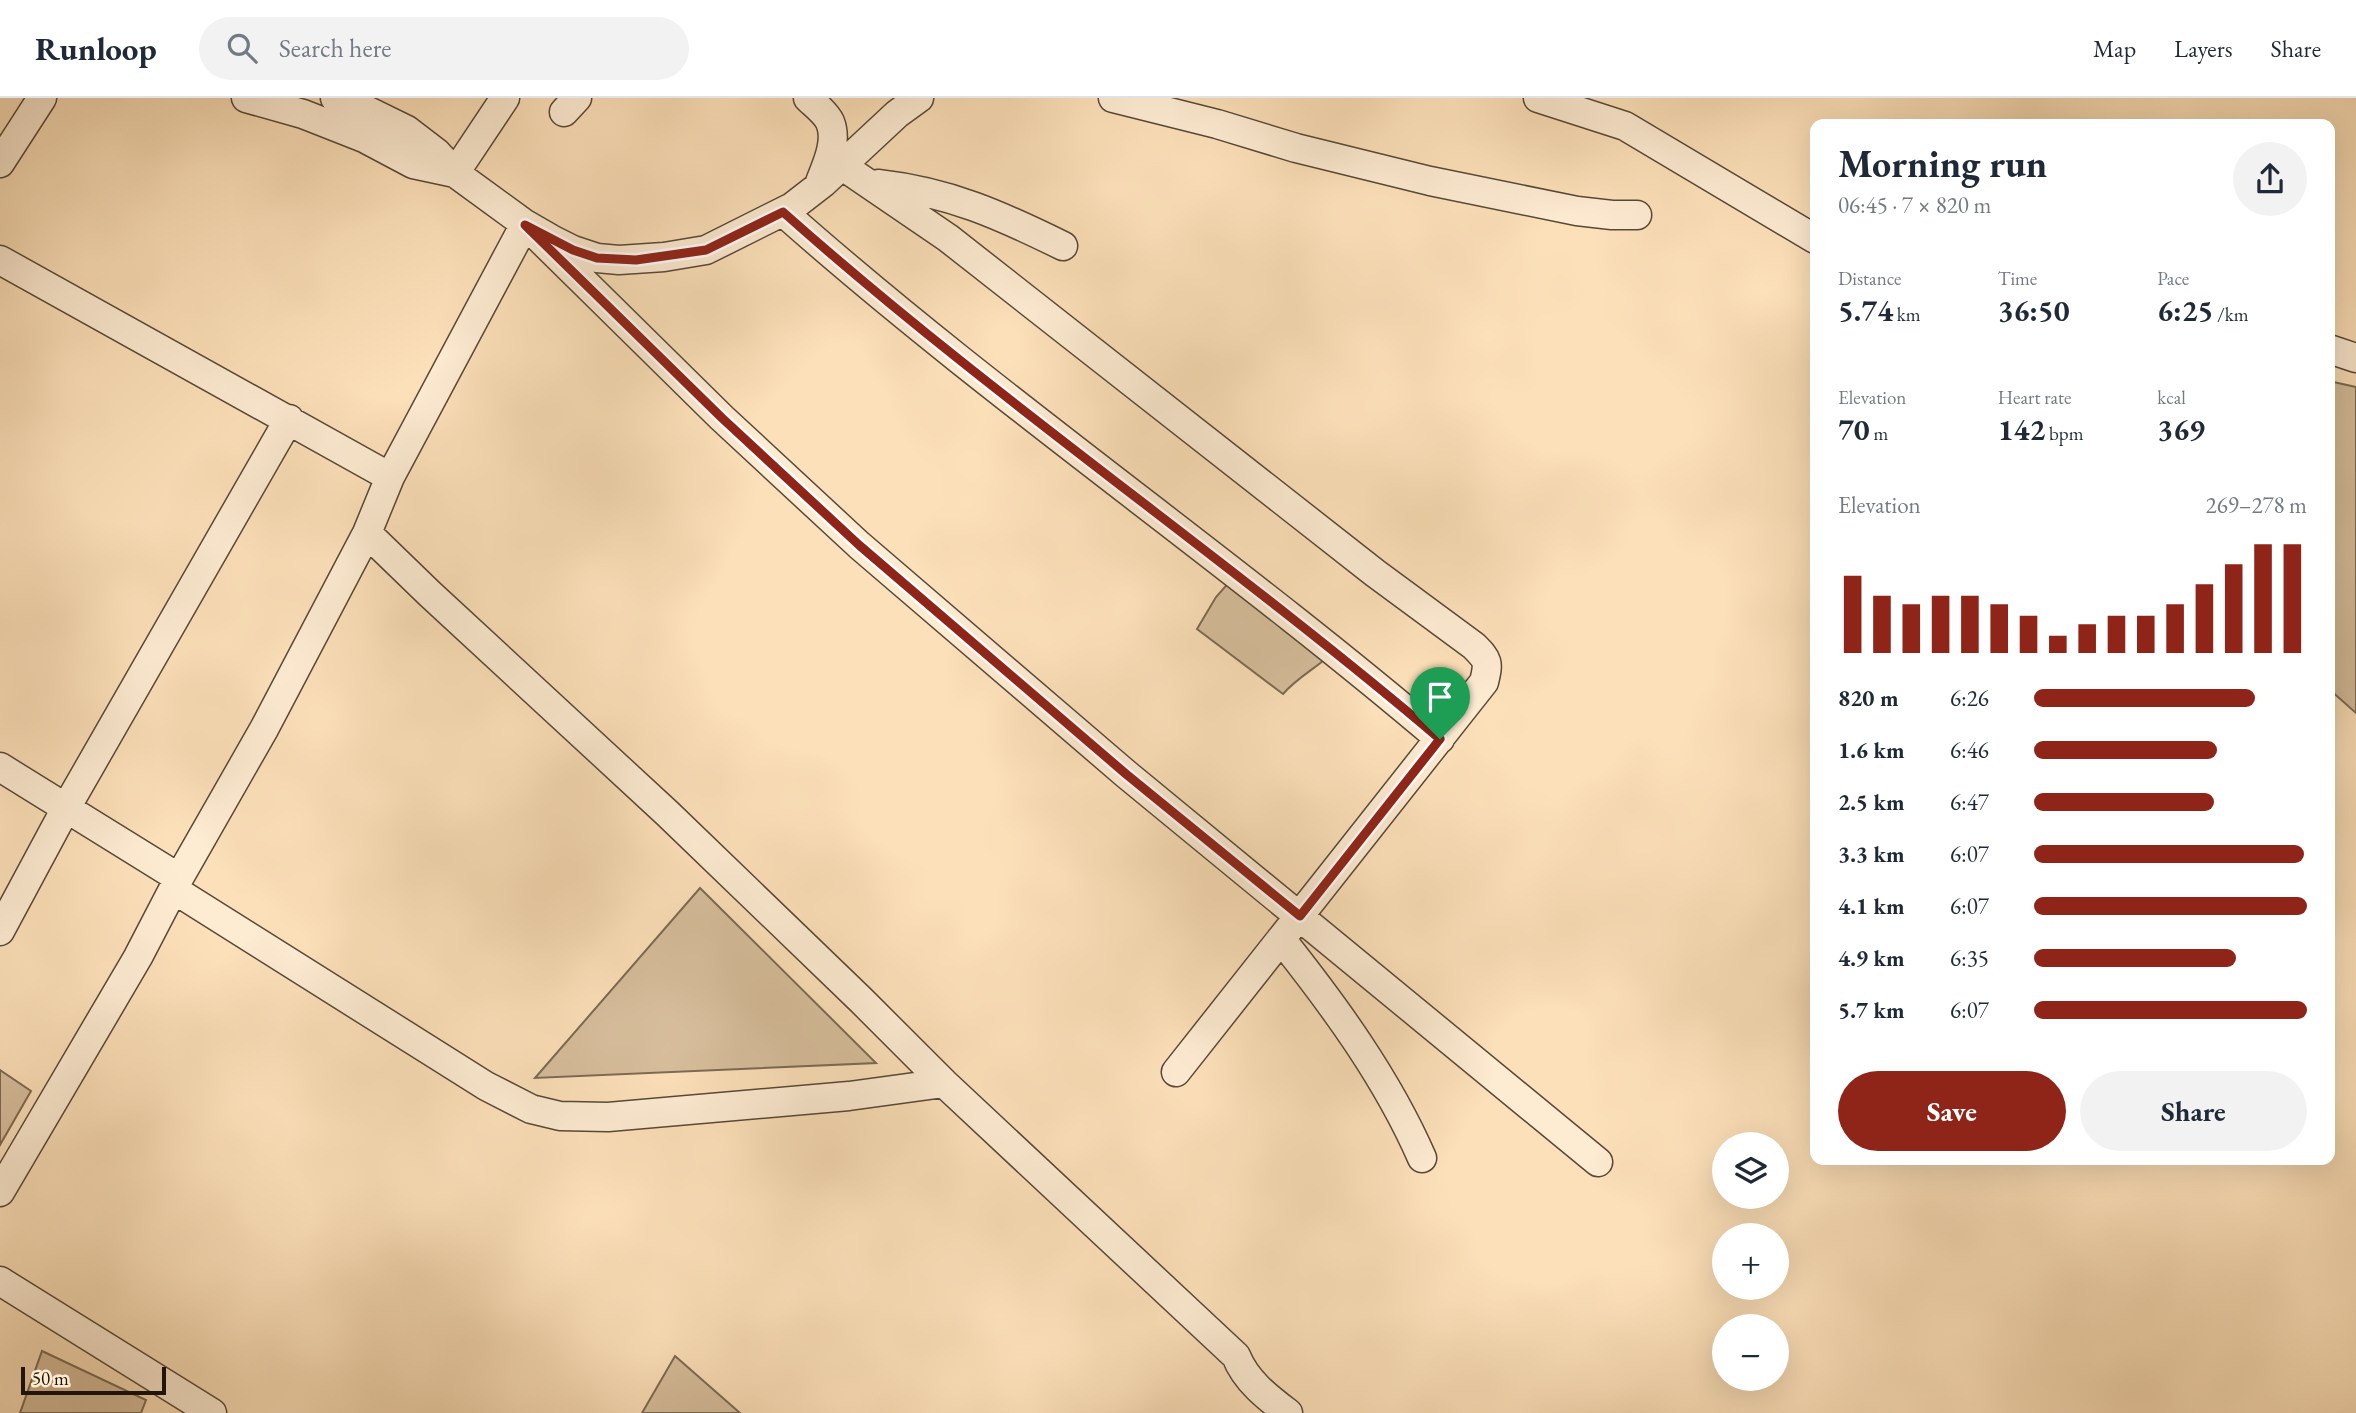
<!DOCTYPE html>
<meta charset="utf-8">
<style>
:root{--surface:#fff;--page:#f2f2f3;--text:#1f2937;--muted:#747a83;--line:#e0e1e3;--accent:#8f2418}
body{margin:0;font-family:"EB Garamond",serif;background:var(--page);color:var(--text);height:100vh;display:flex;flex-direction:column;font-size:26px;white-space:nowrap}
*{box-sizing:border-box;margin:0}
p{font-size:23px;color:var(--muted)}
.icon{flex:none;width:38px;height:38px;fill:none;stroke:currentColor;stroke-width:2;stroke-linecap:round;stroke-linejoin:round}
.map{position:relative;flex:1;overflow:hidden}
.panel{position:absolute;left:1810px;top:21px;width:525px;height:1046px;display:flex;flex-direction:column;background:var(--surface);border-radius:14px;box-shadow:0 7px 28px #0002}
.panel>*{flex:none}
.buttons{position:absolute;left:1712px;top:1034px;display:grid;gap:14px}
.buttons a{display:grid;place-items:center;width:77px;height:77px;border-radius:50%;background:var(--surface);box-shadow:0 7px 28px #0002;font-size:35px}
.scale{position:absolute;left:21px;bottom:18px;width:145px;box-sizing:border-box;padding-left:7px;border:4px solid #22160c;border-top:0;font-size:19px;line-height:24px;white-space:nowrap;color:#22160c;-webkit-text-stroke:5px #fdebd2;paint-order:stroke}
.pin{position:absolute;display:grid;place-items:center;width:60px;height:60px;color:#fff;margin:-72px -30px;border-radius:50% 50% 50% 0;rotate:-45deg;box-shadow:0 0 7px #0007}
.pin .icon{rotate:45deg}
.round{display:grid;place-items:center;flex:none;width:74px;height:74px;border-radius:37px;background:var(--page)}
.summary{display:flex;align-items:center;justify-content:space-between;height:119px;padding:0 28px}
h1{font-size:38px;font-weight:700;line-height:52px}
.stats{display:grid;grid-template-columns:repeat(3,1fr);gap:10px;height:119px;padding:7px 28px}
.stats div{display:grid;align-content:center}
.stats b{font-size:30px;font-weight:700}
.stats small{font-size:19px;font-weight:400}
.stats p{font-size:19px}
.chart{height:196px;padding:14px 28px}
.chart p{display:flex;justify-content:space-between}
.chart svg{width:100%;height:126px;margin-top:7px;stroke:var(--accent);stroke-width:6}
.cta{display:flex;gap:14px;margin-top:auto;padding:14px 28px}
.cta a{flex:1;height:80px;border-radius:42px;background:var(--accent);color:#fff;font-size:28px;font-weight:700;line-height:80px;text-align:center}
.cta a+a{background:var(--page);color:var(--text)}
ul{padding:0 28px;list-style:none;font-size:23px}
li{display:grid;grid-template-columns:112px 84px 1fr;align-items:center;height:52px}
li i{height:18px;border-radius:9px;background:var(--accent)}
header{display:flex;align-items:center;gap:42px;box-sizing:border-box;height:98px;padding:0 35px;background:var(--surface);border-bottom:2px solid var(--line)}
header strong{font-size:33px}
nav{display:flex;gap:38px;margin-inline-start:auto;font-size:24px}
.search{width:490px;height:63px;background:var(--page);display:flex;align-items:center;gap:18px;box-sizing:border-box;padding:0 24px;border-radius:38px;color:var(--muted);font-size:26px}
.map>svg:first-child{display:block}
</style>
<header>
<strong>Runloop</strong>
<div class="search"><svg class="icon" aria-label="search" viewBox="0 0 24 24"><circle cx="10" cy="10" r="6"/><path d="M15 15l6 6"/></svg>Search here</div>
<nav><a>Map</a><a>Layers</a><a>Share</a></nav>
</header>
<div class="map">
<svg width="2356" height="1315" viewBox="0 0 2356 1315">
<rect width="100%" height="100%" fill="#fce0b9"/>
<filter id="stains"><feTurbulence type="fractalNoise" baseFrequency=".00286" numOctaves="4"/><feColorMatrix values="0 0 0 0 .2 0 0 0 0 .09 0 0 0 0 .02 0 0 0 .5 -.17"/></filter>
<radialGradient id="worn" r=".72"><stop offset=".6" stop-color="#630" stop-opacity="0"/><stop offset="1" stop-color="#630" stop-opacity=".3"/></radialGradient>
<path fill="#d7be9c" stroke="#7c6a54" stroke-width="2" d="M 2329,283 L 2356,289 L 2356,615 L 2329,591 Z
M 1231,482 L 1329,558 C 1313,572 1297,580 1283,596 L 1197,531 L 1216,499 Z
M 700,790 L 876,965 L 535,980 Z
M 0,972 L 31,993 L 0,1047 Z
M 42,1253 L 146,1302 L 141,1315 L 20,1315 Z
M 675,1258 L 740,1315 L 642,1315 Z"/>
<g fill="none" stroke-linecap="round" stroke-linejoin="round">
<g stroke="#584837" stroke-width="31">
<path id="minor" d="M 246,0 L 303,16 L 364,40 L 413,66 L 455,75 L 505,0
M 335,0 L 360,9 L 407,32 L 437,55 L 455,75 L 525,126 L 551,141 L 573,152 L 597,160 L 619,162 L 664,159 L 706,152 L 792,109 L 823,85 L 897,16 L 919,0
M 808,0 C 815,7 826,15 830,24 C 838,43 827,66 820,84
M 1113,0 L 1217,26 L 1296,50 L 1430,83 L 1577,113 L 1612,117 L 1637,117
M 1538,0 L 1625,28 L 1815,141
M 564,14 L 577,0
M 0,65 L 42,0
M 841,67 L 948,140 L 1375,475 L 1474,548 C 1488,562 1489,564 1484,584 L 1176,974
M 878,86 C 949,94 1000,117 1063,148
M 783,114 C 993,300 1226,459 1440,641
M 525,126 L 722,320 L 859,447 L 1126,676 L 1598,1064
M 0,162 L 390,379
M 2329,251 L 2356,260
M 367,435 L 430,496 L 667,715 L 861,902 L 944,985 L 1236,1258 C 1246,1283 1267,1299 1288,1315
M 0,669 L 179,780
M 173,791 L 486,988 L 531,1011 L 560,1018 L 608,1019 L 849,998 L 944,985
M 0,833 L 66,710 L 289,321
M 1281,841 C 1335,909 1387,980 1422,1060
M 0,1094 L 138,859 L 179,780 L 264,631 L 367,435 L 390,379 L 525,126
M 0,1183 L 212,1315"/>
</g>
<use href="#minor" stroke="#fdebd2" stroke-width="28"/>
</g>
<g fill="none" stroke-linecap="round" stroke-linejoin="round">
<g stroke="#fff" stroke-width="14">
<path id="route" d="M 783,114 C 993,301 1226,459 1440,641 L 1300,818 L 1126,676 L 859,447 L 722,320 L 525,127 L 573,152 L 597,160 L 636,162 L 706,152 Z"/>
</g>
<use href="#route" stroke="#8f2418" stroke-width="9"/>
</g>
<rect width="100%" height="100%" filter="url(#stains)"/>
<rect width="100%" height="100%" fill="url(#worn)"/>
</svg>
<div class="buttons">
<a><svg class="icon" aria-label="layers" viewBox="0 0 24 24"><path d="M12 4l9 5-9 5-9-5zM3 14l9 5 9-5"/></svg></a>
<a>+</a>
<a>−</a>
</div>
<div class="scale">50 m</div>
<div class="pin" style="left:1440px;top:641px;background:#1e9e55"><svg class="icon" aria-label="arrive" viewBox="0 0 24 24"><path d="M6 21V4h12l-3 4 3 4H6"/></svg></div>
<section class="panel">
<div class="summary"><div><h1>Morning run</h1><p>06:45 · 7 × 820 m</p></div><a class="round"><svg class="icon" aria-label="share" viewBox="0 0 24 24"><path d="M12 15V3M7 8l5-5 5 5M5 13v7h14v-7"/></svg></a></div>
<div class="stats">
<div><p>Distance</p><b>5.74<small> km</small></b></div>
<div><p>Time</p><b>36:50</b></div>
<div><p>Pace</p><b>6:25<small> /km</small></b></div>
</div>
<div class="stats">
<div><p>Elevation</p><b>70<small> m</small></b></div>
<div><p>Heart rate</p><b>142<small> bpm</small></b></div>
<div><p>kcal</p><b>369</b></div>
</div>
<div class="chart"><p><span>Elevation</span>269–278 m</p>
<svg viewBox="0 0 160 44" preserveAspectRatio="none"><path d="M5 44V17M15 44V24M25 44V27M35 44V24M45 44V24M55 44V27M65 44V31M75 44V38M85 44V34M95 44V31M105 44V31M115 44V27M125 44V20M135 44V13M145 44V6M155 44V6"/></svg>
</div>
<ul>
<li><b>820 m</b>6:26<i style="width:81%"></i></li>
<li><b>1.6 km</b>6:46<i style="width:67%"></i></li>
<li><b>2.5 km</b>6:47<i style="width:66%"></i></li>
<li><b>3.3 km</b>6:07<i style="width:99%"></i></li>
<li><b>4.1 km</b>6:07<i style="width:100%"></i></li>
<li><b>4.9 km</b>6:35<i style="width:74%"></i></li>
<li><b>5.7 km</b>6:07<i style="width:100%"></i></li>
</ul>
<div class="cta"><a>Save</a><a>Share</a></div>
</section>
</div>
